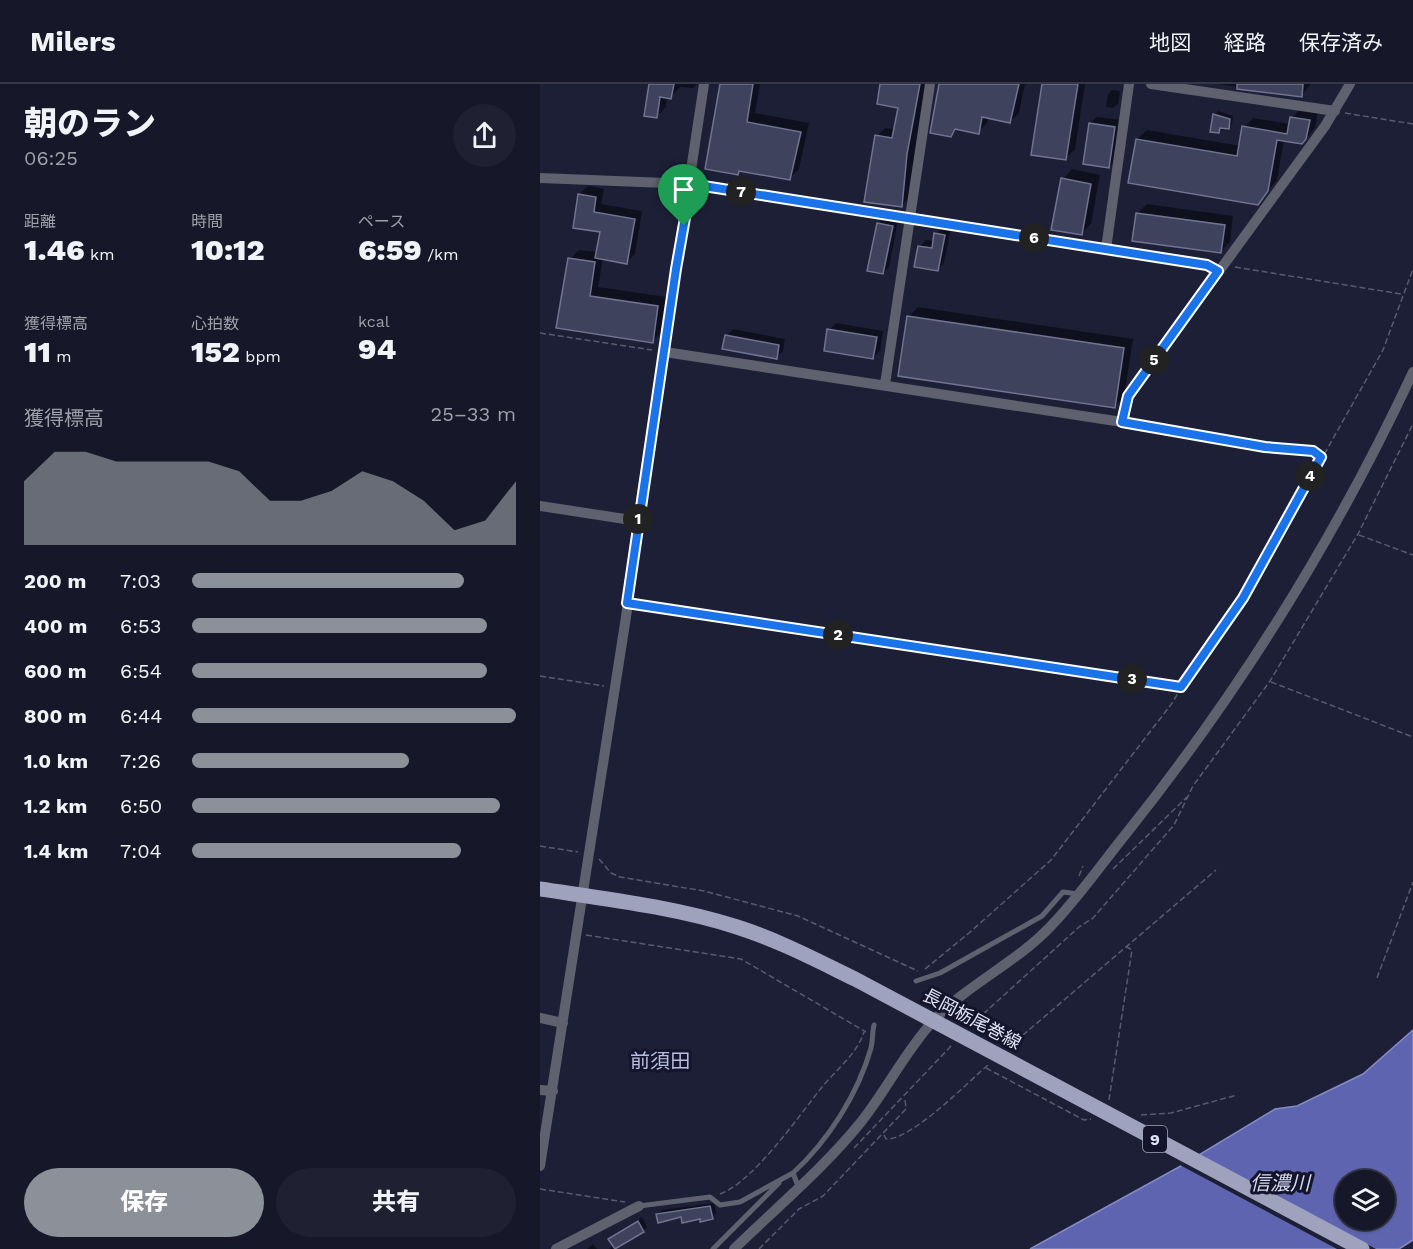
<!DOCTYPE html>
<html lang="ja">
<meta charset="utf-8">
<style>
:root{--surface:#161729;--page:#1f2031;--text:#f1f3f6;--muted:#9e9fa8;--line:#353646;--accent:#8c9099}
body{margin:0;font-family:"Work Sans","Noto Sans JP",sans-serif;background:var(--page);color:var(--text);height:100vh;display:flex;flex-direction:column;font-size:22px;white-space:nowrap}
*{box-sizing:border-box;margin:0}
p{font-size:20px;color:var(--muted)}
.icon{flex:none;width:33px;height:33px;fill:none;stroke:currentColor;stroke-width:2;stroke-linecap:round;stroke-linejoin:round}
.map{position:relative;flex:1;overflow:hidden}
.sheet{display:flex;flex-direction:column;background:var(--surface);width:540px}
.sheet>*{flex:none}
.tools{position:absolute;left:795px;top:1086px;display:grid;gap:12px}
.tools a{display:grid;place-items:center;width:60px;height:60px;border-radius:50%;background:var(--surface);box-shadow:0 2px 4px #0004,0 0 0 2px var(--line);font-size:30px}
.pin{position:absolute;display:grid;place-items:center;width:51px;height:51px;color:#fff;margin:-62px -26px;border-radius:50% 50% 50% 0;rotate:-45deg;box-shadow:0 0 6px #0007}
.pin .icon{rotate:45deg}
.km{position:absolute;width:30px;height:30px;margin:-15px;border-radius:50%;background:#222;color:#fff;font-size:16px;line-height:30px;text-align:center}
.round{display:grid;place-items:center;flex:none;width:63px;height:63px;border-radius:32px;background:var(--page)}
.summary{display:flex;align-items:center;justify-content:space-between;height:102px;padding:0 24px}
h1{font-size:33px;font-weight:800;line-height:45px}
.figures{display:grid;grid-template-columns:repeat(3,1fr);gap:9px;height:102px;padding:6px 24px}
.figures div{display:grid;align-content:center}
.figures b{font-size:30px;font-weight:800}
.figures small{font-size:16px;font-weight:400}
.figures p{font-size:16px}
.chart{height:168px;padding:12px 24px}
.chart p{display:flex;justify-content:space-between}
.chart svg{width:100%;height:108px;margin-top:6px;fill:var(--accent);opacity:.7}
.button{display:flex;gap:12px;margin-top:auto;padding:12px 24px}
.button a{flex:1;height:69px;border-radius:36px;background:var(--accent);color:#fff;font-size:24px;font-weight:800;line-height:69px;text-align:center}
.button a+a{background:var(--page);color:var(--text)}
ul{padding:0 24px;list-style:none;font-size:20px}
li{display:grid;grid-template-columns:96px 72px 1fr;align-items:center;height:45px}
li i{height:15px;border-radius:8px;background:var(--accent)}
header{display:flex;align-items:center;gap:36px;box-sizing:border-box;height:84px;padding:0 30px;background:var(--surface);border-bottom:2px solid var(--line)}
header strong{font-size:28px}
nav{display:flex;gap:33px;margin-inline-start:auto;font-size:21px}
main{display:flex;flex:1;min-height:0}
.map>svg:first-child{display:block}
</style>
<header>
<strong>Milers</strong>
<nav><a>地図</a><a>経路</a><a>保存済み</a></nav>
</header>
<main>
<section class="sheet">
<div class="summary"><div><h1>朝のラン</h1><p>06:25</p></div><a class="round"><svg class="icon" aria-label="share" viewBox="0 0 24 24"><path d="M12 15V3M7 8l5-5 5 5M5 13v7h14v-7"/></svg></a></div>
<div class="figures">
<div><p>距離</p><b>1.46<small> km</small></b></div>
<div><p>時間</p><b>10:12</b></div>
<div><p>ペース</p><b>6:59<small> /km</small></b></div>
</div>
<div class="figures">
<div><p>獲得標高</p><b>11<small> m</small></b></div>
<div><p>心拍数</p><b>152<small> bpm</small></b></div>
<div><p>kcal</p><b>94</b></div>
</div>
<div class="chart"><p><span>獲得標高</span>25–33 m</p>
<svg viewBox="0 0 160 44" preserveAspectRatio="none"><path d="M0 44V18L10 6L20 6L30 10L40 10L50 10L60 10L70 14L80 26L90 26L100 22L110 14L120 18L130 26L140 38L150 34L160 18V44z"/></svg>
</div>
<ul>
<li><b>200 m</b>7:03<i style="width:84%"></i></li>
<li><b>400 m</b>6:53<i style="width:91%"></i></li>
<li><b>600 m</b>6:54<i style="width:91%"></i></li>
<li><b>800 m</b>6:44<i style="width:100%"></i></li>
<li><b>1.0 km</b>7:26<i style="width:67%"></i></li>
<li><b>1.2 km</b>6:50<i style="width:95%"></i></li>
<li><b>1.4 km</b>7:04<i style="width:83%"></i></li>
</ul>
<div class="button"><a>保存</a><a>共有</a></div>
</section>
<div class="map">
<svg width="873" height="1165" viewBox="0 0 873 1165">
<rect width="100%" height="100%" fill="#1d1f37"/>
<path fill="#5f64b0" stroke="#868ac4" stroke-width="1.5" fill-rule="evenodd" d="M 873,946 L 873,1156 L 859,1165 L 490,1165 L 639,1083 L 735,1025 L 757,1022 L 823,990 ZM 806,1096 L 844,1096 L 844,1136 L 806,1136 Z"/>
<path fill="#1d1f37" d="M 656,1069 L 836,1165 L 797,1165 L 638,1080 Z"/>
<path fill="#0007" d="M 111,0 L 157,0 L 153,4 L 140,3 L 131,13 L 127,13 L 126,23 L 116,33 Z
M 181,0 L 220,0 L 215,29 L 269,39 L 259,85 L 250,94 L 201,85 L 197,89 Z
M 342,0 L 387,0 L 370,113 L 361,122 L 337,52 L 345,44 L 355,45 L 359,22 Z
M 400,0 L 485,0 L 479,29 L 470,37 L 448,33 L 447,39 L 438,48 L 418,44 L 410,52 Z
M 504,0 L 545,0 L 535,65 L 525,75 Z
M 677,0 L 771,0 L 761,12 Z
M 572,6 L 580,7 L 578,20 L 573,24 L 566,23 L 568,10 Z
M 761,24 L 778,27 L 775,44 L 762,59 L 744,56 L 737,96 L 718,119 L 597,55 L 607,46 L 701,62 L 704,43 L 713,34 L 750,40 L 752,34 Z
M 678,27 L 693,32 L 692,40 L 679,48 L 674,31 Z
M 557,33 L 582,36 L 576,76 L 569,83 L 550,39 Z
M 532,85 L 560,91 L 551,140 L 541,150 L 523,95 Z
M 48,102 L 64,105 L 61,120 L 102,127 L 95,170 L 87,178 L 63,174 L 58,203 L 127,213 L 121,248 L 112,258 L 18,243 L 30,175 L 39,166 L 58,168 L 61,147 L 39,110 Z
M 607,120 L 693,132 L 690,158 L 680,168 L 597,129 Z
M 344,134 L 358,136 L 349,183 L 343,189 L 338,140 Z
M 403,143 L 411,144 L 404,179 L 397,186 L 379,163 L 386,156 L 394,157 L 396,150 Z
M 378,223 L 593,255 L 584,313 L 575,322 L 369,232 Z
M 296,239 L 343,247 L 340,267 L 333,274 L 289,246 Z
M 193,245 L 245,255 L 243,267 L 236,274 L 186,252 Z
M 174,1119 L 176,1129 L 172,1134 L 118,1130 L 122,1126 Z
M 102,1133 L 107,1143 L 103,1147 L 74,1165 L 69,1165 L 74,1161 L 70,1156 L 74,1151 Z
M 53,1160 L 57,1165 L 47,1165 Z"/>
<path fill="#3f425d" stroke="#707491" stroke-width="1.5" d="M 109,0 L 134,0 L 131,15 L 120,13 L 117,34 L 104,32 Z
M 180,0 L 213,0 L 207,38 L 261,48 L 250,96 L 199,87 L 198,91 L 165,85 Z
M 340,0 L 380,0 L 367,70 L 362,123 L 324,118 L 335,51 L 352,54 L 358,24 L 337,20 Z
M 399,0 L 479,0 L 470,39 L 442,33 L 439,50 L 415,45 L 411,53 L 390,49 Z
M 502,0 L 538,0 L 526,76 L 491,71 Z
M 697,0 L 763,0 L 762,13 L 697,5 Z
M 673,30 L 690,35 L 689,45 L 680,44 L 679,49 L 670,48 Z
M 750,33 L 770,36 L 766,55 L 762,60 L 737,56 L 728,107 L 718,121 L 588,99 L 596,55 L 697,72 L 702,42 L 747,50 Z
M 549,39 L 575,43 L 569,84 L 543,80 Z
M 521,94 L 551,100 L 542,151 L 511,146 Z
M 38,110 L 56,113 L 54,128 L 95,135 L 87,180 L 55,174 L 60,148 L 33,144 Z
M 596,129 L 685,141 L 681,169 L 592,157 Z
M 337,139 L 353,142 L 343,190 L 327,187 Z
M 394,149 L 405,151 L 398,187 L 374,183 L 378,162 L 392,164 Z
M 28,174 L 55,178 L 50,212 L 118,222 L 113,259 L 16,244 Z
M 367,232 L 584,264 L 575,324 L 358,292 Z
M 287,245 L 337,253 L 333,275 L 284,267 Z
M 185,251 L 239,261 L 237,275 L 182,265 Z
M 170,1122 L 173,1135 L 160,1138 L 160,1135 L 142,1139 L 141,1133 L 118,1139 L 116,1130 Z
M 98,1137 L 104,1148 L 75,1165 L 68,1155 Z"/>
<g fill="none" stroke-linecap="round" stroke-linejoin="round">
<path stroke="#585b70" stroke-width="1.5" stroke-dasharray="6 3" stroke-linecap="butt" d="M 805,29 L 873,40
M 695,183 L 861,210
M 0,249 L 112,266
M 591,340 L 725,363 L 773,367 L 780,372
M 819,451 L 873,471
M 97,520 L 641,603
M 0,592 L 64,602
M 731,598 L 873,653
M 0,762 L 38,768
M 59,775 L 71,789 L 80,793 L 164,807 L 258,832 L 378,887
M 573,785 L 647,713
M 539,792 L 543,782
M 46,851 L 201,875 L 326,948
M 385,885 L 429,849 L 511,776 L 633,618 L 641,603 L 703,514 L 843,266 L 873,185
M 837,894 L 873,798
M 430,942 L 539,843 L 553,834 L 634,741 L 653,702 L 730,597 L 818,450 L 873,340
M 469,963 L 676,786
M 446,984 L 544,1036 L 551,1035
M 569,1016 L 592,866 L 587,863
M 601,1031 L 631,1029 L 697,1011
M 344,1051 L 346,1055 C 372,1056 428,998 449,980
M 314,1064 L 412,961
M 0,1105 L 85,1118
M 180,1110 C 213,1098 259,1032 282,1003 C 296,986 317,970 324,948
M 219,1165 L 259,1125 L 283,1112 L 366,1025 L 365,1015"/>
<path stroke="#60616e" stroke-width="5" d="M 376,897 L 400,889 L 502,832 L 523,808 L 538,810
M 258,1102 L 253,1089 C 288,1057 318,1010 331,964 C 333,956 332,949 334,941
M 99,1122 L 170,1113 L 180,1121 L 200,1118 L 253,1089
M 173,1165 L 239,1099"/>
<path stroke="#60616e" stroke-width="10" d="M 611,0 L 795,27
M 0,94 L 151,100 L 667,181 L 678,187
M 566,165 L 589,0
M 125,268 L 582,338 L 588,312 L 785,42 L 810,0
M 345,300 L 390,0
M 0,422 L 98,437
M 0,934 L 23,939
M 0,1006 L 13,1007
M 0,1082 L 86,533 L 98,437 L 164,0
M 16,1165 L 99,1122
M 194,1165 C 236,1124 284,1084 321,1038 C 347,1005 365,968 393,937 C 428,900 476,879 511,842 C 539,813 563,778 589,746 C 702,604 796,453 873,288"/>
<path stroke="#9ea2bc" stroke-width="15" d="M 0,805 C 66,815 134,823 197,843 C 238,856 276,876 315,895 L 822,1165"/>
</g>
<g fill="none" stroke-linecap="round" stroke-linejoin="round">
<g stroke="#fff" stroke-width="12">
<path id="route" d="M 151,100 L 667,181 L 678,187 L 588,312 L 582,338 L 725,363 L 773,367 L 781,373 L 703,514 L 641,603 L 87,519 L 136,185 Z"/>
</g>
<use href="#route" stroke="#1a73e8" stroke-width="8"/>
</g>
<g text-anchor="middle" stroke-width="6" stroke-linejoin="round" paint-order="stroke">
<rect fill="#14152c" stroke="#a3a5b7" stroke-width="1.5" x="603" y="1042" width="24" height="26" rx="4.5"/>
<g font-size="16" font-weight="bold" fill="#e0e3f3">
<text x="615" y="1061">9</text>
</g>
<g font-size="18" fill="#e0e3f3" stroke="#14152c">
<text transform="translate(432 935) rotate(28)" y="6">長岡栃尾巻線</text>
</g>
<g font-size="20" fill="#b8bddd" stroke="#14152c">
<text x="120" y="984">前須田</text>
</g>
<g font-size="20" font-style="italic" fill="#d6d9ef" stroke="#14152c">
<text x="740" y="1106">信濃川</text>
</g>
</g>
</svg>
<div class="tools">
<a><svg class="icon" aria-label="layers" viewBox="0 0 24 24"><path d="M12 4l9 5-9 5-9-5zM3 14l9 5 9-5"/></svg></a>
</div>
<div class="pin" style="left:144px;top:142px;background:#1e9e55"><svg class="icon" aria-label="arrive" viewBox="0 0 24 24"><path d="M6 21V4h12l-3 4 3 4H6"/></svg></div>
<b class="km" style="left:98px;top:435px">1</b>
<b class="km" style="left:298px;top:551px">2</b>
<b class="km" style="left:592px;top:595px">3</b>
<b class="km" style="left:770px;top:392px">4</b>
<b class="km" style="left:614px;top:276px">5</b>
<b class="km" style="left:494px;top:154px">6</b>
<b class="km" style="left:201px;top:108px">7</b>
</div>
</main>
